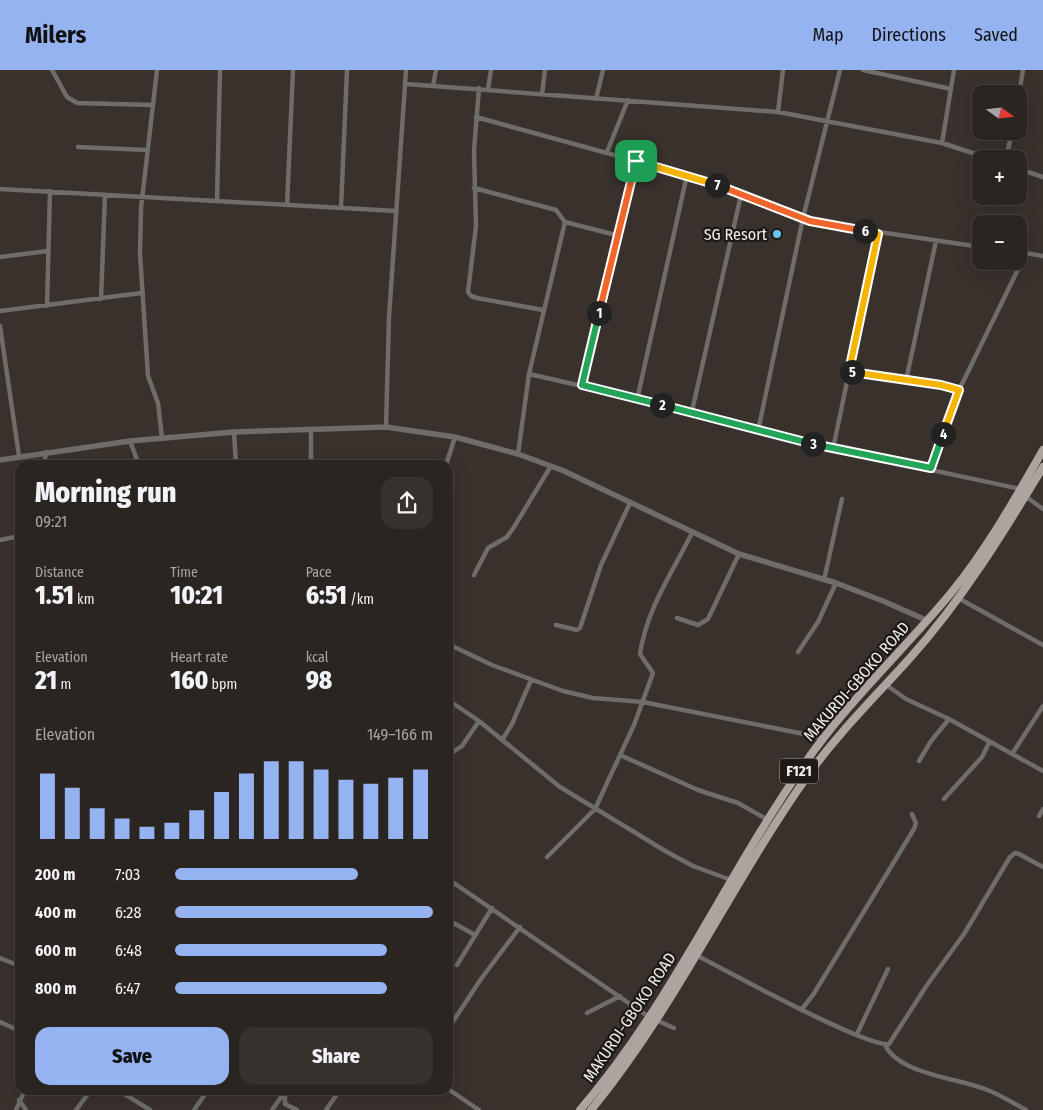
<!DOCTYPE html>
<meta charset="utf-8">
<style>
:root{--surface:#2b2521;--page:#37312e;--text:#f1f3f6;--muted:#a6a5a5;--line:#47423f;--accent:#95b2f1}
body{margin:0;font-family:"Fira Sans Condensed",sans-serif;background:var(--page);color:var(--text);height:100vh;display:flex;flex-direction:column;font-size:19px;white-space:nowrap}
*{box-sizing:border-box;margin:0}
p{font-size:16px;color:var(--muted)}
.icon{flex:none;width:28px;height:28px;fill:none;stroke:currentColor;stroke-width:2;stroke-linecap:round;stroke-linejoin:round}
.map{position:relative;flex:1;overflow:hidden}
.sheet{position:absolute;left:15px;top:390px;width:438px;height:635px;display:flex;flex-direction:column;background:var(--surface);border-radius:15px;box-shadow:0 5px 20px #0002,0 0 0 1px var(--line)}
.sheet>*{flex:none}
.needle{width:32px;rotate:105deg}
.tools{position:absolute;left:972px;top:15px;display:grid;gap:10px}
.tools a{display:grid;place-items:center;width:55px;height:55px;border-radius:10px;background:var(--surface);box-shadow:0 5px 20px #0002,0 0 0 1px var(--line);font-size:25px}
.pin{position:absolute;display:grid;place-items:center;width:42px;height:42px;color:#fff;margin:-21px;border-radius:10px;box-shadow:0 2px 8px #0006}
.km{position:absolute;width:25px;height:25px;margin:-12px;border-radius:50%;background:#222;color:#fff;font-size:14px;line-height:25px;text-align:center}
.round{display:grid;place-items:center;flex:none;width:52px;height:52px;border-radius:15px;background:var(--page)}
.overview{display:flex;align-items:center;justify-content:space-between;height:85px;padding:0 20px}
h1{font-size:28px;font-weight:800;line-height:38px}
.metrics{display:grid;grid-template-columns:repeat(3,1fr);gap:8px;height:85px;padding:5px 20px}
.metrics div{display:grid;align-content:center}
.metrics b{font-size:25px;font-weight:800}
.metrics small{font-size:14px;font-weight:400}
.metrics p{font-size:14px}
.chart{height:140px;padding:10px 20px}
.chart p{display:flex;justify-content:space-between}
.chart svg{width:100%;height:90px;margin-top:5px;stroke:var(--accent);stroke-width:6}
.action{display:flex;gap:10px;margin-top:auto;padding:10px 20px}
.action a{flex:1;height:58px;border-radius:15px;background:var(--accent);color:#111;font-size:20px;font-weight:800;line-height:58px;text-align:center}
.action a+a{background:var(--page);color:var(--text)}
ul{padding:0 20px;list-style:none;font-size:16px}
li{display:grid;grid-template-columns:80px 60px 1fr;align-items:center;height:38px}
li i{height:12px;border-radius:6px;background:var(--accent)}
header{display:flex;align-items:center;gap:30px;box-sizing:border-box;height:70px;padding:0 25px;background:var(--accent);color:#111}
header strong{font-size:24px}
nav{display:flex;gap:28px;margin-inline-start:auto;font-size:18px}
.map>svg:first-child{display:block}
</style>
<header>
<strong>Milers</strong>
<nav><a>Map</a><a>Directions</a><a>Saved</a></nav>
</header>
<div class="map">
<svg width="1043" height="1040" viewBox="0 0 1043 1040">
<rect width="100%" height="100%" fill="#39312c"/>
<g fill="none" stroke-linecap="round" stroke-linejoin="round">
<path stroke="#706c69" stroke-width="4.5" d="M 52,0 L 67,27 L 77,33 L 153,35
M 157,0 L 141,138 L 140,184 L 148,306 L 158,333 L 162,368
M 863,0 L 951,19
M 406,14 L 778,42 L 942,73 L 991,89
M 433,16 L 436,0
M 479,18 L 474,81 L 476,156 L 468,222 L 471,226 L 477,228 L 543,240
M 488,19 L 491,0
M 542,24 L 545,0
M 1019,24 L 1023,0
M 596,29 L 603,0
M 778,42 L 783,0
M 476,47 L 687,105 L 818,153 L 981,177
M 942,73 L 954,0
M 78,77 L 147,80
M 607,82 L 628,30
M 1006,89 L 1012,61
M 1019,99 L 1043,107
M 474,118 L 556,140 L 565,152 L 616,165
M 0,119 L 396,141
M 217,131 L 220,0
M 287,135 L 293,0
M 341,138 L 347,0
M 936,171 L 907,306 C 911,313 948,317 959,320
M 1019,182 L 1043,186
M 0,187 L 48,181
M 101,229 L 105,125
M 47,236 L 50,121
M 0,241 L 141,223
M 0,256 L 19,386
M 849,301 L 909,310
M 529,304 L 692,341 L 758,361 L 833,379 L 1020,419
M 582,315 L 636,91
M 637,330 L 687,105
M 692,341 L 741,125
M 386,357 L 389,247 L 406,0
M 311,359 L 311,395
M 758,361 L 803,148 L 840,0
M 234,362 L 236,395
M 130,371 L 139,395
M 833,379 L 878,163
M 518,384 L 529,304 L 565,152
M 44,395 L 46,382
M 446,395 L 455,367
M 931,398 L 959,320 L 1026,183
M 1025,426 L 1043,439
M 0,470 L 20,466
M 474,505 L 488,478 L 507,467 L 514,457 L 551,396
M 824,510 L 842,429
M 958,528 L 1043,575
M 677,548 L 698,555 L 708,549 L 739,484
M 556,555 L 577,560 L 580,558 L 601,495 L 630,433
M 448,574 L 492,595 L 563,621 L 593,628 L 643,632 L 824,668
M 798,582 L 818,552 L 836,513
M 885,614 L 906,629 L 949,649 L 1043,701
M 454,634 L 479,651 L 560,717 L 667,782 L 693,796 L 731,810
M 502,670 L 512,654 L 531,610
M 1012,684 L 1043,636
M 448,685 L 462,676 L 479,651
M 620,685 L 698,720 L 738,733 L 768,750
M 919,691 L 931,671 L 949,649
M 944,729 L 982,687 L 989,673
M 1039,746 L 1043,739
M 547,787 L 595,739 L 634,655 L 653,603 L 640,584 C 647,538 672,503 692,463
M 448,809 L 649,947 L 674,958
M 448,850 L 475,865
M 696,885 C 725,900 867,978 889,974 L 927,915 L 964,864 L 1010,787 L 1015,783 L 1019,784 L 1043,797
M 0,888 L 20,896
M 457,895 L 492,838
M 801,940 L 813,925 L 914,759 L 916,753 L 912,744
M 587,943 L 620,926
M 0,952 L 20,961
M 448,959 L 481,909 L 520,857
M 857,964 L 888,899
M 885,975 C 899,1004 957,1008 985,1019 C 999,1024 1013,1033 1026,1040
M 448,1019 L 479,1040
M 118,1020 L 150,1040
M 285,1021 L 285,1034 L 297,1040
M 19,1030 L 26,1040
M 16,1040 L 25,1020
M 76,1040 L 91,1020
M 194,1040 L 208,1020
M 272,1040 L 284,1023
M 326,1040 L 340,1020"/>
<path stroke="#706c69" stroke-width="5.5" d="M 0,390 L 130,371 L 234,362 L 386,357 L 455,367 L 518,384 L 564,401 L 739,484 L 836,513 L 883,531 L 926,550"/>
<path stroke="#ada49f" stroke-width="8" d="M 580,1040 C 670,936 725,808 803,696 C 846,633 903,581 951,523 C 987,479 1015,429 1043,380
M 591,1040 C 675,938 730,816 806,708 C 837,664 874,628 910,588 C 962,530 1003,463 1043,397"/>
</g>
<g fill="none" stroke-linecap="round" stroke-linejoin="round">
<g stroke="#fff" stroke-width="10">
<path id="split-1" d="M 599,243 L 636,91"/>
</g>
<g stroke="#fff" stroke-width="10">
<path id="split-2" d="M 599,243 L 582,315 L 662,335"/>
</g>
<g stroke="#fff" stroke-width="10">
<path id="split-3" d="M 662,335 L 813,374"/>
</g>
<g stroke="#fff" stroke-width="10">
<path id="split-4" d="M 813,374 L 931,398 L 943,364"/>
</g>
<g stroke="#fff" stroke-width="10">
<path id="split-5" d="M 852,302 L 941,315 L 959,320 L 943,364"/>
</g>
<g stroke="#fff" stroke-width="10">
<path id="split-6" d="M 852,302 L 849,301 L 878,164 L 865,161"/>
</g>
<g stroke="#fff" stroke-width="10">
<path id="split-7" d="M 717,115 L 810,151 L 865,161"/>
</g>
<g stroke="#fff" stroke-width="10">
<path id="split-8" d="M 636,91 L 717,115"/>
</g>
<use href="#split-1" stroke="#f0652b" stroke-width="6"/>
<use href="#split-2" stroke="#22a559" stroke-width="6"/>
<use href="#split-3" stroke="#22a559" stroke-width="6"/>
<use href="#split-4" stroke="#22a559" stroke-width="6"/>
<use href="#split-5" stroke="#f5b400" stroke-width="6"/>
<use href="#split-6" stroke="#f5b400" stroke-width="6"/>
<use href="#split-7" stroke="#f0652b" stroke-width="6"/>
<use href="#split-8" stroke="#f5b400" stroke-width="6"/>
</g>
<circle fill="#68c4f0" stroke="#1d1917" stroke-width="2" cx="777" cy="164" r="5"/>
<g text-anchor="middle" stroke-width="4.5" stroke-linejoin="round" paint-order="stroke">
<rect fill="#1d1917" stroke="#b3adab" stroke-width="1" x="780" y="688.5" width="38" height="25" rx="4"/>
<g font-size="15" font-weight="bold" fill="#f3edea">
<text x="799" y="706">F121</text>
</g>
<g font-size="16" fill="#f3edea" stroke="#1d1917" text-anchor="end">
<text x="767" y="170">SG Resort</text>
</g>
<g font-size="16" fill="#f3edea" stroke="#1d1917">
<text transform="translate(856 611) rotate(-49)" y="6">MAKURDI-GBOKO ROAD</text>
<text transform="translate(629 947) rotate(-56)" y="6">MAKURDI-GBOKO ROAD</text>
</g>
</g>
</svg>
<div class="tools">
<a><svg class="needle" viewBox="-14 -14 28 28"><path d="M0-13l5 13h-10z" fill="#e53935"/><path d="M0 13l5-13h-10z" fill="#a6a5a5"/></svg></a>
<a>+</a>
<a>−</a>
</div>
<div class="pin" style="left:636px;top:91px;background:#1e9e55"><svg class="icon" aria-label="arrive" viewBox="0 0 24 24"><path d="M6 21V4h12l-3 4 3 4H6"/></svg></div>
<b class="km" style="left:599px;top:243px">1</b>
<b class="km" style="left:662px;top:335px">2</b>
<b class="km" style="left:813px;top:374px">3</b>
<b class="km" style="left:943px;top:364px">4</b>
<b class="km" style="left:852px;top:302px">5</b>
<b class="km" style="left:865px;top:161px">6</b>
<b class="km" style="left:717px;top:115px">7</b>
<section class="sheet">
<div class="overview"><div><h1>Morning run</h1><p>09:21</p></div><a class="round"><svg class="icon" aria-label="share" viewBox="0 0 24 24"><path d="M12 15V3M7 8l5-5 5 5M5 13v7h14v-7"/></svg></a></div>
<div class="metrics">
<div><p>Distance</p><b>1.51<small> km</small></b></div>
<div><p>Time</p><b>10:21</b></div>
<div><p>Pace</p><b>6:51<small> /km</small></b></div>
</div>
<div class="metrics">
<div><p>Elevation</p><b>21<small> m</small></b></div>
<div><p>Heart rate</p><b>160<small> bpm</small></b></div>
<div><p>kcal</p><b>98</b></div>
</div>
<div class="chart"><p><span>Elevation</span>149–166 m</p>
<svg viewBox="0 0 160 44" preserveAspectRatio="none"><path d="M5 44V12M15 44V19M25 44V29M35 44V34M45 44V38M55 44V36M65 44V30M75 44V21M85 44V12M95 44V6M105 44V6M115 44V10M125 44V15M135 44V17M145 44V14M155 44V10"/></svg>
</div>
<ul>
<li><b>200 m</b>7:03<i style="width:71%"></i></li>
<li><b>400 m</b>6:28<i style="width:100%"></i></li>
<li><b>600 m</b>6:48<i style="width:82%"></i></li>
<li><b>800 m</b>6:47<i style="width:82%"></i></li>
</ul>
<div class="action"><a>Save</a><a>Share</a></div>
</section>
</div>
